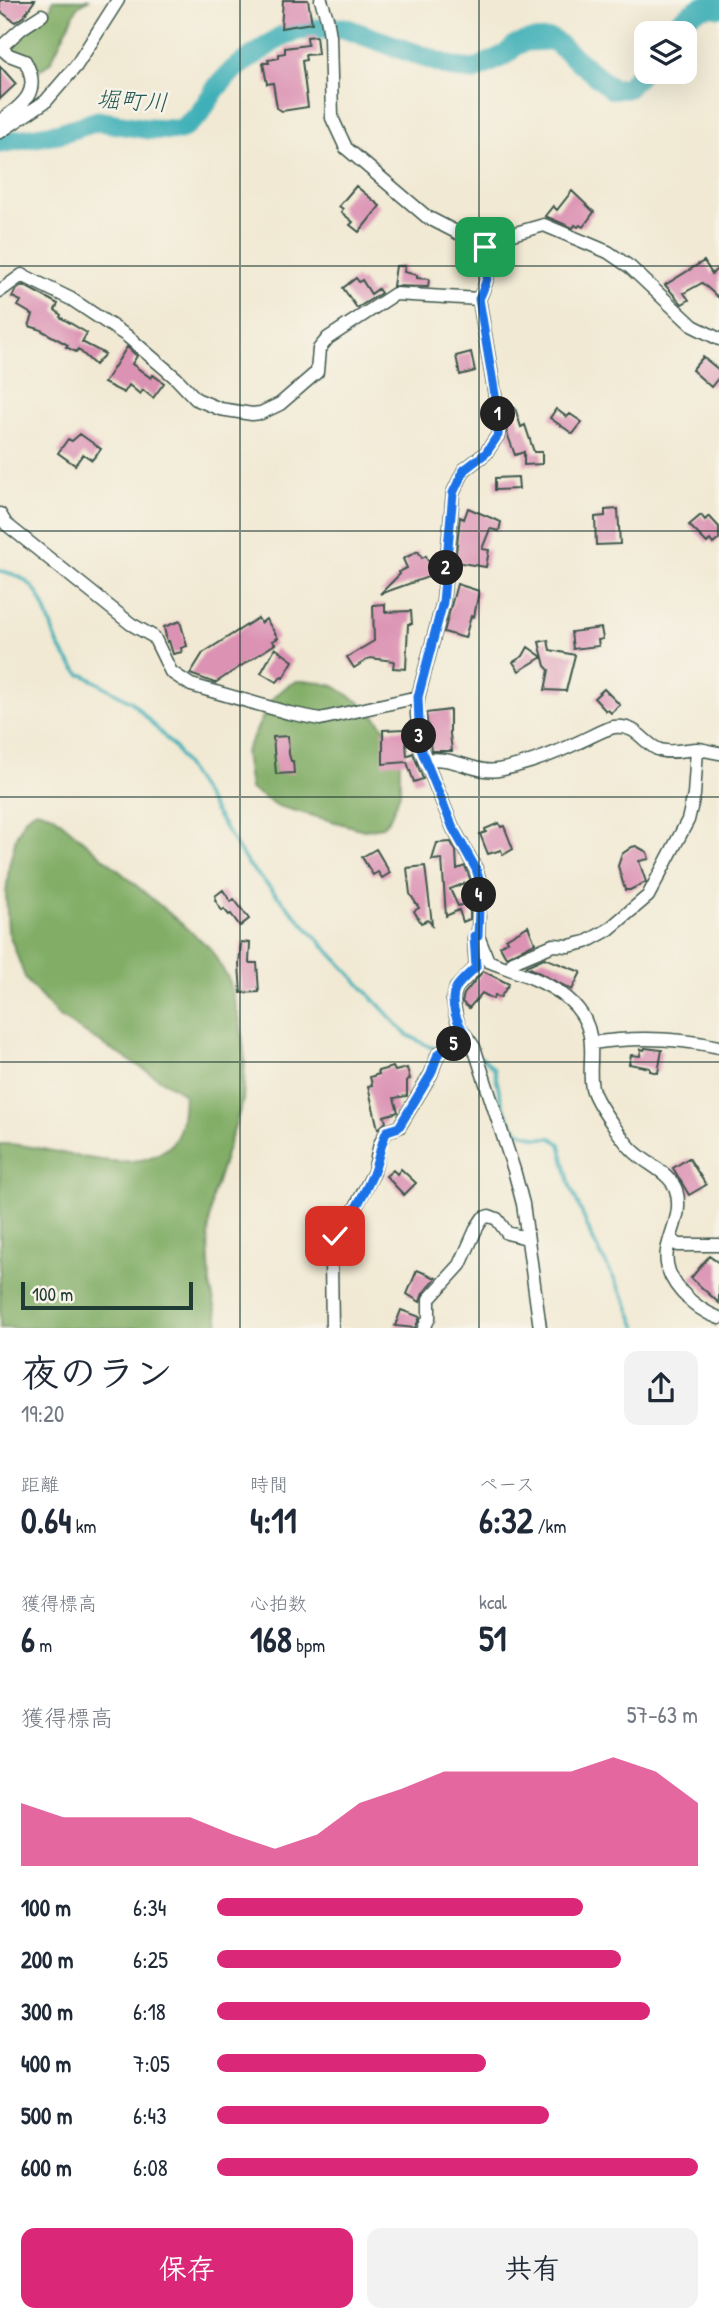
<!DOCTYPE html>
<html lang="ja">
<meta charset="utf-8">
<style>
:root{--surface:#fff;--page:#f2f2f3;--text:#1f2937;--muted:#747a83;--accent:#db2777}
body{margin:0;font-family:"Patrick Hand","Klee One",sans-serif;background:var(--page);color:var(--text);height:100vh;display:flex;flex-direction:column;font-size:26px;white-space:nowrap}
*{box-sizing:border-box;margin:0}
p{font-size:23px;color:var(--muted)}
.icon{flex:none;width:38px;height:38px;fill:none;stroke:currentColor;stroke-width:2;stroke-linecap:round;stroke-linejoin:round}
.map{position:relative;height:1328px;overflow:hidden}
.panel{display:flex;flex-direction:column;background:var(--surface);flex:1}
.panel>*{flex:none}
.controls{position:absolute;left:634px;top:21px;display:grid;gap:14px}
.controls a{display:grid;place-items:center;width:63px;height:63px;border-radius:14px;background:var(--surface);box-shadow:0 7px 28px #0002;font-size:35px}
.scale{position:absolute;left:21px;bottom:18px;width:172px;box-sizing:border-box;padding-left:7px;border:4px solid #1f3d34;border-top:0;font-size:19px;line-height:24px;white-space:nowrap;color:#1f3d34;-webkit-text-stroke:5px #f7f3e8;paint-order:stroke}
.pin{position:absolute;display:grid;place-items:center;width:60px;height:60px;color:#fff;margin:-30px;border-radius:14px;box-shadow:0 4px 10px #0006}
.km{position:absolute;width:35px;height:35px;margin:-18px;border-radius:50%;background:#222;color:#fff;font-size:19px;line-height:35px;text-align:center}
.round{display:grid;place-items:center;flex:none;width:74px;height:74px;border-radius:14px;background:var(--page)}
.head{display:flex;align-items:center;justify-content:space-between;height:119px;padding:0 21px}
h1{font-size:38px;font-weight:700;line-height:52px}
.stats{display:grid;grid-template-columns:repeat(3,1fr);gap:10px;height:119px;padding:7px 21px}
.stats div{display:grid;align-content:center}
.stats b{font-size:35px;font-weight:700}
.stats small{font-size:19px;font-weight:400}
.stats p{font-size:19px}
.chart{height:196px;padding:14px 21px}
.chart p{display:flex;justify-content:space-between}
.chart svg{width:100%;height:126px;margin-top:7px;fill:var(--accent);opacity:.7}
.button{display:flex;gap:14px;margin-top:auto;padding:14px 21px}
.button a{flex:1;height:80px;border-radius:14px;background:var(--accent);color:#fff;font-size:28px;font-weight:700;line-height:80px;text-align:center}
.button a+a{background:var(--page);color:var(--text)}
ul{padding:0 21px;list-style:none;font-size:23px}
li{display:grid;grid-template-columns:112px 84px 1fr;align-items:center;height:52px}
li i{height:18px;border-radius:9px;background:var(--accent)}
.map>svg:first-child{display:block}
</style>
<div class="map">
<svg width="719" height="1328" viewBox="0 0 719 1328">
<rect width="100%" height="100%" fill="#f7f3e8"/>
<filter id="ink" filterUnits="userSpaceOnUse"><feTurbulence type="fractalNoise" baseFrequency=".0143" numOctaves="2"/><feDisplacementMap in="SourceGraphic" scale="14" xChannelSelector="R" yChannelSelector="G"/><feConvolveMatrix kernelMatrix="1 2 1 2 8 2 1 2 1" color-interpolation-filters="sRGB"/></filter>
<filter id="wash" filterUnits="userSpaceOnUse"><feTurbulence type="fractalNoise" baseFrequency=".00686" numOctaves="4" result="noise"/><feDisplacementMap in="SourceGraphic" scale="28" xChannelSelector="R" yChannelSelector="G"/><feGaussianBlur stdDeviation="1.57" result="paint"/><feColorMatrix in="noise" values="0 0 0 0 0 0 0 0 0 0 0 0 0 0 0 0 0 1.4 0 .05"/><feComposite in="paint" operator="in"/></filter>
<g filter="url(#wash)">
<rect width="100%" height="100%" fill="#f1e9d3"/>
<path fill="#81ad66" stroke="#50754d" stroke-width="2" d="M 53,0 L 88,0 L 78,6 L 50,63 L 38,71 L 27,57 L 9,51 C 12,46 14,39 18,35 C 33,21 47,25 53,0 Z
M 297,681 L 313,681 L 334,686 L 367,707 L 394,739 L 400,762 L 400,793 L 390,818 L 382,827 L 364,830 L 278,806 L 250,789 L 245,753 L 271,700 L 287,686 Z
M 36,810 L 53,815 L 210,948 L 229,980 L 241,1025 L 245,1061 L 243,1100 L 212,1198 L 208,1237 L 210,1284 L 220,1328 L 0,1328 L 0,1144 C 49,1142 128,1183 170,1146 C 183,1133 183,1111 184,1094 L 59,1017 L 26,980 L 8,931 L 6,895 L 9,866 L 16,837 L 26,817 Z"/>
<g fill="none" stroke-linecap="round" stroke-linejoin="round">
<path stroke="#40b0b8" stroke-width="3.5" d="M 0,571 C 44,578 43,611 58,644 C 64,656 72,666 81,675 L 84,675 L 132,702 L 175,748 L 247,863 L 406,1034 L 430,1047 L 440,1048
M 451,1050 L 472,1053
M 482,1057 L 494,1069 L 502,1103 L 512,1125 L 521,1132 L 537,1138 L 552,1138 L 560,1144 L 570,1185 L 594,1242 L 626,1301 L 637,1328"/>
<path stroke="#40b0b8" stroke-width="21" d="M 669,33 C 680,19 700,2 719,7
M 0,143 L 60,133 L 98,121 L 148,129 L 180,130 L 198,116 L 217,87 L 234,69 L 280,37 L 298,30 L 344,28 L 455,68 L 474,70 L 505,55 L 516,45 L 527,41 L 553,40 L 612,89 L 627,88 L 646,67"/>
</g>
<g id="blocks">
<path fill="#db92b3" d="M 0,0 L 35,0 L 24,16 L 15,22 L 0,11 Z
M 283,0 L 308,0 L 312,23 L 281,28 Z
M 316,36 L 318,54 L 305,55 L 306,60 L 302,61 L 308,107 L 282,111 L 277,108 L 273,83 L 267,84 L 263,63 L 269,63 L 268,60 L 279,58 L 279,54 L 285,53 L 285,48 L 308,45 L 307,37 Z
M 0,66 L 16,84 L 0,99 Z
M 356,186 L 380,206 L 359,232 L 350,225 L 353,222 L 341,212 L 343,209 L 339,206 Z
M 572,191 L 594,212 L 583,227 L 580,225 L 578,227 L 575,225 L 573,228 L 545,216 L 553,206 L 557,210 Z
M 704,261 L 712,274 L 719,267 L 719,298 L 702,283 L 684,293 L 689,300 L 682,304 L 665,285 Z
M 396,266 L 405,266 L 404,272 L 417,275 L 417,278 L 429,279 L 428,287 L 393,286 Z
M 356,278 L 359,282 L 362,280 L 371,294 L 378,289 L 381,293 L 357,308 L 343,288 Z
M 23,285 L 58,304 L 55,310 L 61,315 L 60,317 L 87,333 L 82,342 L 105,354 L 95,365 L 78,349 L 76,352 L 66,347 L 68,345 L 39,329 L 29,326 L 33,315 L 18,306 L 21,301 L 12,297 L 15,291 Z
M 127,347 L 137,356 L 132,364 L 151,378 L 153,375 L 164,383 L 153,398 L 143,390 L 140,394 L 129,385 L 124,393 L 104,383 Z
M 471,352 L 475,371 L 460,375 L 456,356 Z
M 703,357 L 719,370 L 719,377 L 711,387 L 692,370 Z
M 515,408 L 521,427 L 525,425 L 534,452 L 542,452 L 542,464 L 524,465 L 524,452 L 515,455 L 507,433 L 506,410 Z
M 556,409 L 567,417 L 570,414 L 582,422 L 573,434 L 550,418 Z
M 80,434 L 101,449 L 92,460 L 83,454 L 75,465 L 58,453 L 68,439 L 72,441 Z
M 518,477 L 519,489 L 495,490 L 495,478 Z
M 468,508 L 501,522 L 499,531 L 490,529 L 482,549 L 489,550 L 486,567 L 455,562 L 460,517 L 464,519 Z
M 618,509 L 620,544 L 596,545 L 595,517 L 605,516 L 605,510 Z
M 701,515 L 705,520 L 709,516 L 719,527 L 719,539 L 713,544 L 710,540 L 707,543 L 689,525 Z
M 418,551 L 422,558 L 426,556 L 428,561 L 431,560 L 435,572 L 433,572 L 434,575 L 380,594 L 400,574 L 399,572 L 407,568 L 403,559 Z
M 457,584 L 479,591 L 474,617 L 471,616 L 465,638 L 444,632 Z
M 385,604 L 385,612 L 411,611 L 412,624 L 408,624 L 406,669 L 393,668 L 394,661 L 370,658 L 354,668 L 347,657 L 374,641 L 373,605 Z
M 258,618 L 261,623 L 266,619 L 278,638 L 272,641 L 275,644 L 215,683 L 190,674 L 203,653 Z
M 180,621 L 187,646 L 181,648 L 182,652 L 173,654 L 169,641 L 167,642 L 164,627 Z
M 601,628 L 603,639 L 598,640 L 599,646 L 573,649 L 571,632 Z
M 548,640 L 550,650 L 575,655 L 566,691 L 545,690 L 549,670 L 545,666 L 539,642 Z
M 528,647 L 542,657 L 519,671 L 513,662 L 523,656 Z
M 275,648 L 293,661 L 283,678 L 281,677 L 277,682 L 261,673 Z
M 604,689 L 620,705 L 611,713 L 608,710 L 606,711 L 594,698 Z
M 450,710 L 450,734 L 452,751 L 431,751 L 426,713 Z
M 405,729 L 407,756 L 413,753 L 423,779 L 414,782 L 407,762 L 383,764 L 383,730 Z
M 288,736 L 289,754 L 291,761 L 293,761 L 294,773 L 276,774 L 273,737 Z
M 499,823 L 501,827 L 504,826 L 513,849 L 503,855 L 501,850 L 488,854 L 480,834 L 486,832 L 485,829 Z
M 451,842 L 456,851 L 457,869 L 465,866 L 471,881 L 450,889 L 458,906 L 467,903 L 470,912 L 470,919 L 463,922 L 459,910 L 446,916 L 442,859 L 432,860 L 437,843 Z
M 636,846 L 647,852 L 649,859 L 639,861 L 646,882 L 630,890 L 625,890 L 618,866 L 622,854 L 632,847 Z
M 376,849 L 390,873 L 382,878 L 378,872 L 373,875 L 362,857 Z
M 425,866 L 431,915 L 432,925 L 428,920 L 421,923 L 414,911 L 419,908 L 410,894 L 407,868 Z
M 223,890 L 231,902 L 234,899 L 249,919 L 240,926 L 231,914 L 229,915 L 224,909 L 222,911 L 215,900 L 216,899 L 215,896 Z
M 528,926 L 535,943 L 506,957 L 500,946 L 508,941 L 506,939 Z
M 241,942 L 250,943 L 249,963 L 257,963 L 259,992 L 241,993 L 239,964 Z
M 544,958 L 581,972 L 572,990 L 526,966 Z
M 483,971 L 509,984 L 500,998 L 495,995 L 493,999 L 482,993 L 469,1008 L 462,1002 L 464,994 Z
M 645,1048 L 662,1050 L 658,1073 L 650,1071 L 650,1068 L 629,1064 L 631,1055 L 640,1056 L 641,1049 L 644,1050 Z
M 393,1067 L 395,1071 L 407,1068 L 410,1079 L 407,1080 L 407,1096 L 394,1098 L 398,1112 L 384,1116 L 386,1122 L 378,1129 L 368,1086 L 372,1085 L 370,1077 L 379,1074 L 378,1071 Z
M 689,1158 L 706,1185 L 689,1195 L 673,1168 Z
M 401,1169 L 416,1183 L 404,1195 L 386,1176 L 393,1170 L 397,1174 Z
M 709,1256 L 719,1263 L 719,1303 L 691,1278 Z
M 417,1270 L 436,1278 L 423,1293 L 420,1302 L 407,1294 Z
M 401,1310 L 420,1317 L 415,1328 L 395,1326 Z"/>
</g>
</g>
<g filter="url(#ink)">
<use href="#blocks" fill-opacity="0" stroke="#3e574c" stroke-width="2"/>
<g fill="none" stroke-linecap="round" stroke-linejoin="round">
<g stroke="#3e574c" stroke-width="15">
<path id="minor" d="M 321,0 L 327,18 L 330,36 L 332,118 L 346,148 L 427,217 L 485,247 C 491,269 489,278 479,299 L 499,419 L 498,435 L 486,453 L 464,470 L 453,493 L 443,602 L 418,697 L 417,714 L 420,747 L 453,828 L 476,869 L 480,882 L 478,936 L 488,961 C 529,977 590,992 591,1046 C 592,1059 589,1075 592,1088 C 595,1100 606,1115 613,1125 C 620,1135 628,1147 637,1154 C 649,1165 670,1173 676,1190 C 683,1213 671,1229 667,1251 C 662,1281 695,1309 719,1318
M 0,48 L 22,28 L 42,15
M 0,121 C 24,104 42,91 25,61 L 9,55 L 1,48
M 0,132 L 46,101 L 76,66 L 118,0
M 485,247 L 495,239 L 544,225 L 608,252 L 630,267 L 693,326 L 719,339
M 0,291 L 22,275 L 71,299 L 127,336 L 176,378 L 196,399 L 220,409 L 252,414 L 261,413 L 280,404 L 317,372 L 319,349 L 328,338 L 395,294 L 479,299
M 0,514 L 6,524 L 131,624 L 154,637 L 171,672 L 191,685 L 289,713 L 320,719 L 418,697
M 424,760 C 453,755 475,774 498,770 C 526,765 554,754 579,742 C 589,738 603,729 614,727 C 638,724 644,745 660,750 C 672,754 686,749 698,749 C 705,750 712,752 719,753
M 474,938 L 476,967 L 456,988 L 453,1000 L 456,1016 L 459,1026 L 474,1047 L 514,1170 L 523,1204 L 540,1328
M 511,968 L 513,962 L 553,945 L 569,946 L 586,942 L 608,930 L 648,896 L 688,820 L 694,795 L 697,749
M 592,1043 C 633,1037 678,1038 719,1047
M 671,1238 L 678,1245 L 719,1245
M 332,1328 L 331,1260 L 335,1236 L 347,1224 L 374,1172 L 380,1144 L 387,1131 L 399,1127 L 431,1074 L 438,1054 L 466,1036
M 424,1328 L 429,1318 L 429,1299 L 460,1265 L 477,1227 L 483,1218 L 489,1216 L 497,1219 L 507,1233 L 527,1238"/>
</g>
<use href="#minor" stroke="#fff" stroke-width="12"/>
</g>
</g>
<g fill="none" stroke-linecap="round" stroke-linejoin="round" filter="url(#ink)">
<g stroke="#fff" stroke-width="14">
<path id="route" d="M 335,1236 C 350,1221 364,1194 373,1174 C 379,1159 380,1145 387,1131 L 399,1127 L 431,1074 L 438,1054 L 466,1036 C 458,1024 448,1003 456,988 C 460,981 470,973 476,967 L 474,936 L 478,936 L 480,882 L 476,869 L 453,828 L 420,747 L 418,697 L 443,602 L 453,493 L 464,470 L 486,453 L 498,435 L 499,419 L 479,299 C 489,278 491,269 485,247"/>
</g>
<use href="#route" stroke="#1a73e8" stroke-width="9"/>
</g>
<path fill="none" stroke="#1f3d34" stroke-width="2" stroke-opacity="0.55" d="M 240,0 L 240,1328M 479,0 L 479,1328M 0,266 L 719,266M 0,531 L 719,531M 0,797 L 719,797M 0,1062 L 719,1062"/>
<g text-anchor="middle" stroke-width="5" stroke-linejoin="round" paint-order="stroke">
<g font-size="24" font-style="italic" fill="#275a55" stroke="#f7f3e8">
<text transform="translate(132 101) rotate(3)" y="8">堀町川</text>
</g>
</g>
</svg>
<div class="controls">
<a><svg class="icon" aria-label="layers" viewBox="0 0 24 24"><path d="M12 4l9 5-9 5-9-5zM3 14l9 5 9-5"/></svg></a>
</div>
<div class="scale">100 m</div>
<div class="pin" style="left:485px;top:247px;background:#1e9e55"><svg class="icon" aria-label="arrive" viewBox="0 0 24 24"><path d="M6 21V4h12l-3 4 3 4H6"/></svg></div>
<div class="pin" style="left:335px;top:1236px;background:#d93025"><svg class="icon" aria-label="check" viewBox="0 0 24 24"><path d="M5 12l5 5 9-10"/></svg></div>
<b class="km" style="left:498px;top:414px">1</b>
<b class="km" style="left:446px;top:568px">2</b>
<b class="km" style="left:419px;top:736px">3</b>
<b class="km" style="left:479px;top:895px">4</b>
<b class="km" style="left:454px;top:1044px">5</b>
</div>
<section class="panel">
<div class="head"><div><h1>夜のラン</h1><p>19:20</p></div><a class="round"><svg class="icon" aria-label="share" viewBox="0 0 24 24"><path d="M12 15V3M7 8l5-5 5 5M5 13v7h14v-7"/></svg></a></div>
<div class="stats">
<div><p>距離</p><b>0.64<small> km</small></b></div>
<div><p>時間</p><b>4:11</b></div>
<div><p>ペース</p><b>6:32<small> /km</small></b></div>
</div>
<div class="stats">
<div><p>獲得標高</p><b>6<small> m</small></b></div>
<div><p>心拍数</p><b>168<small> bpm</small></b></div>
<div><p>kcal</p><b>51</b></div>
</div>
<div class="chart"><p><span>獲得標高</span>57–63 m</p>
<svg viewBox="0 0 160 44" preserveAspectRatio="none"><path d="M0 44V22L10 27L20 27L30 27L40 27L50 33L60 38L70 33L80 22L90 17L100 11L110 11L120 11L130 11L140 6L150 11L160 22V44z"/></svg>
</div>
<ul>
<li><b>100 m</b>6:34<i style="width:76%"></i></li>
<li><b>200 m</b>6:25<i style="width:84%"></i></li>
<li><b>300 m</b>6:18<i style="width:90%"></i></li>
<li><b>400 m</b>7:05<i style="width:56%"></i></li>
<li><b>500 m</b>6:43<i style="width:69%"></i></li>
<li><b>600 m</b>6:08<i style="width:100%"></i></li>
</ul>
<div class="button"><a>保存</a><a>共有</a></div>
</section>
